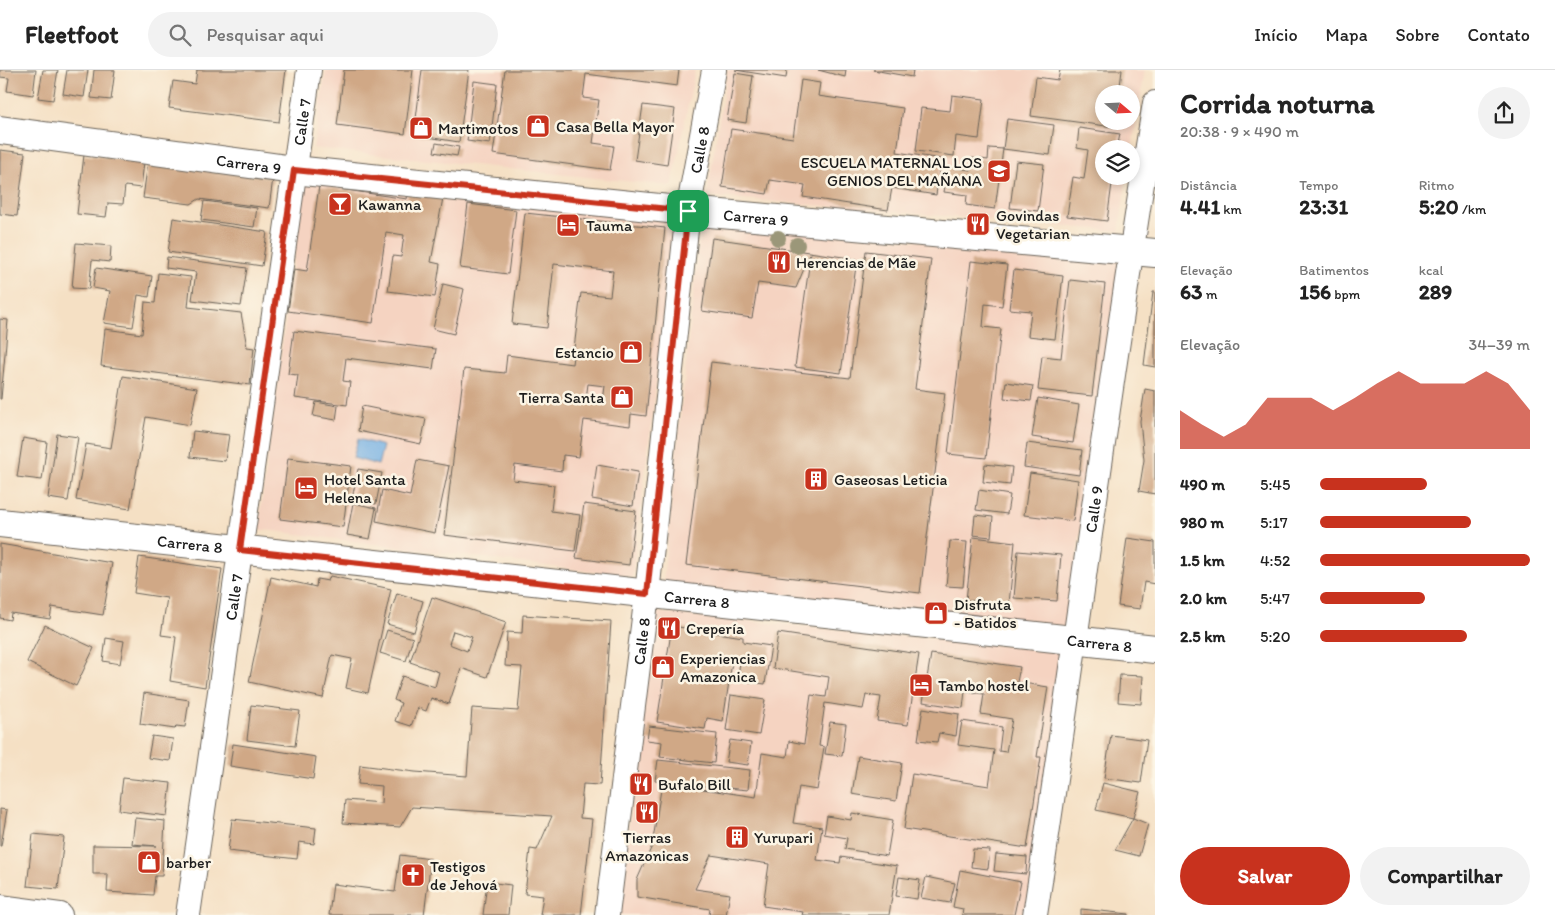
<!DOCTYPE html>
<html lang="pt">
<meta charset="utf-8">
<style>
:root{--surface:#fff;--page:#f2f2f2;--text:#222;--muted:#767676;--line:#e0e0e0;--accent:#c8321e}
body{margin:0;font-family:Itim,sans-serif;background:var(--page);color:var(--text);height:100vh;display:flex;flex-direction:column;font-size:19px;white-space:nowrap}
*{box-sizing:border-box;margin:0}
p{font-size:16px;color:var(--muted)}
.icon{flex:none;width:28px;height:28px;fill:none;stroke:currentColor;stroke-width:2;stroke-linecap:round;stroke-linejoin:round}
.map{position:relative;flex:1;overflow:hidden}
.details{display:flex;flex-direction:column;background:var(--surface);width:400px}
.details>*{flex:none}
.needle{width:32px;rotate:109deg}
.fabs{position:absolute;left:1095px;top:15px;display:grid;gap:10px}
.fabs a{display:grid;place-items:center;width:45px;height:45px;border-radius:50%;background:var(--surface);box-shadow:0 2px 8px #0003;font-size:25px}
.pin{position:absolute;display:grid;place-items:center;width:42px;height:42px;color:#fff;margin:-21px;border-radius:10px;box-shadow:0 2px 8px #0006}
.round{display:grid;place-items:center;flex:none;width:52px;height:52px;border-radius:26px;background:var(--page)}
.summary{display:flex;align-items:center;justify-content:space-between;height:85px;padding:0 25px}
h1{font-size:28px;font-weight:700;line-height:38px}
.metrics{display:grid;grid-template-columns:repeat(3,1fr);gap:8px;height:85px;padding:5px 25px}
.metrics div{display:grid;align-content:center}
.metrics b{font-size:21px;font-weight:700}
.metrics small{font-size:14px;font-weight:400}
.metrics p{font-size:14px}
.chart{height:140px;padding:10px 25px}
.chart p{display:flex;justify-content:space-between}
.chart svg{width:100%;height:90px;margin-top:5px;fill:var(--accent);opacity:.7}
.primary-button{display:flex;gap:10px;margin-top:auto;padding:10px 25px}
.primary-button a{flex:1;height:58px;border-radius:30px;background:var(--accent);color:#fff;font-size:20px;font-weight:700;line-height:58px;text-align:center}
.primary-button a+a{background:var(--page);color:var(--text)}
ul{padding:0 25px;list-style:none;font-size:16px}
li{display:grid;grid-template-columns:80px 60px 1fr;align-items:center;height:38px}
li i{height:12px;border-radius:6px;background:var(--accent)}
header{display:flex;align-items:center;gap:30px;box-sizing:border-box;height:70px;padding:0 25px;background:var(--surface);border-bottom:1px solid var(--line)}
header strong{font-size:24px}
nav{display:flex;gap:28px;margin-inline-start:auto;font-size:18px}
.search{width:350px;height:45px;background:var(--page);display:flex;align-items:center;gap:12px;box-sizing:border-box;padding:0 18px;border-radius:28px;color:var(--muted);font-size:19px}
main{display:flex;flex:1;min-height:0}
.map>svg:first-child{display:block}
</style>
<header>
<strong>Fleetfoot</strong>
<div class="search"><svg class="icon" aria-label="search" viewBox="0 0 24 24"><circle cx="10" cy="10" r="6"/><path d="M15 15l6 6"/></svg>Pesquisar aqui</div>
<nav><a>Início</a><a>Mapa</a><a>Sobre</a><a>Contato</a></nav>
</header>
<main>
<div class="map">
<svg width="1155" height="845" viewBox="0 0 1155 845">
<rect width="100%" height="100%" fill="#fcf5e5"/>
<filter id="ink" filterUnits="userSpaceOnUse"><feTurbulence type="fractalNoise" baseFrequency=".02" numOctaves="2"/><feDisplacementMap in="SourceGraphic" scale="10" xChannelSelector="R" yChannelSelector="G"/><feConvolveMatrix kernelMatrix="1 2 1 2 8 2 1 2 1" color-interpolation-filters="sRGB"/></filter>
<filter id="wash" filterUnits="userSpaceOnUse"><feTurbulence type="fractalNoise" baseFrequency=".0096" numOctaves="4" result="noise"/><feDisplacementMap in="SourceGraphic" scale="20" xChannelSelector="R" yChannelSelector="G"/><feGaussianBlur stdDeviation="1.12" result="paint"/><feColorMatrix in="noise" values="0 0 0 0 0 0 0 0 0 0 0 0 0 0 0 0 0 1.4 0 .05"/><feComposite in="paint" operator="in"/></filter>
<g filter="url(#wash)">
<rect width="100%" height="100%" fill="#f5e0c4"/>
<path fill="#f5d3c1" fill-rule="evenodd" d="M 326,0 L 695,0 L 672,116 L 313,78 Z
M 727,0 L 1145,0 L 1131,83 L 1131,79 L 1104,79 L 1104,106 L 1127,106 L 1119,161 L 707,126 ZM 1104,24 L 1131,24 L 1131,51 L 1104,51 Z
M 304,109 L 677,149 L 632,507 L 258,459 Z
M 701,151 L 1121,189 L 1066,559 L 662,521 Z
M 654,542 L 1067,582 L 1026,845 L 618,845 Z"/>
<path fill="#72afe4" stroke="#476680" d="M 358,369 L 383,376 L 378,395 L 353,388 Z"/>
<g id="blocks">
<path fill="#d0a886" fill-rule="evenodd" d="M 0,0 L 36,0 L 33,25 L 7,21 L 9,8 L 0,7 Z
M 43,0 L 58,0 L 53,30 L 38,28 Z
M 67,0 L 88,0 L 84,27 L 63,24 Z
M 94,0 L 115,0 L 111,30 L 91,28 Z
M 197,0 L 286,0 L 279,52 L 169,38 L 173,11 L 195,14 Z
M 344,0 L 413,0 L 405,64 L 337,55 Z
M 422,0 L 469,0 L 459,72 L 414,65 Z
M 505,0 L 679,0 L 677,16 L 586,4 L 583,28 L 599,30 L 593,73 L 614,76 L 610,100 L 493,84 Z
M 735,0 L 787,0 L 786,8 Z
M 818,0 L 846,0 L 845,7 Z
M 873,0 L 913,0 L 912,7 Z
M 1060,0 L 1122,0 L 1119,24 L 1104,24 L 1104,51 L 1115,51 L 1114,57 L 1031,46 L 1036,7 L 1058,10 Z
M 735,3 L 753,6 L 746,53 L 727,50 Z
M 801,10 L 820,13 L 818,26 L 903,38 L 897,82 L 941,89 L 936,125 L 892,118 L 888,140 L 803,127 L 805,115 L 770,110 L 767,124 L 722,117 L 731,59 L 793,68 Z
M 474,11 L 497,14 L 490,74 L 467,71 Z
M 952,25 L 984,29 L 979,69 L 956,66 L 954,86 L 916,81 L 921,38 L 950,41 Z
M 643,35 L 675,39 L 667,95 L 635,90 Z
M 1007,49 L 1054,55 L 1050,85 L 1003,79 Z
M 1079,58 L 1120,64 L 1117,79 L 1104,79 L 1104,106 L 1113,106 L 1107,151 L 1067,146 L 1073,107 L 1084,109 L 1088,80 L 1077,78 Z
M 436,73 L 459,77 L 457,86 L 434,82 Z
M 989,78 L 1003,79 L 995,139 L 966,135 L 967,125 L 944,122 L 948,97 L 971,100 L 972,88 L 988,90 Z
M 0,80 L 25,83 L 17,146 L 0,144 Z
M 84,85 L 144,92 L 141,118 L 125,116 L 123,134 L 108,133 L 106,147 L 77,144 Z
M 148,91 L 273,108 L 269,138 L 199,129 L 191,134 L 143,128 Z
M 1016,91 L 1044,94 L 1038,141 L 1010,138 Z
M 319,116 L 407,129 L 408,123 L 443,128 L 431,192 L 440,194 L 435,227 L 388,221 L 393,186 L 401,187 L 404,165 L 386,162 L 373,253 L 288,241 L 294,199 L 307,201 Z
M 204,131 L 257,138 L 254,157 L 201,150 Z
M 468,134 L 516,140 L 508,204 L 460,198 Z
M 525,143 L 665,158 L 646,346 L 631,344 L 630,356 L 584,350 L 579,387 L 563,385 L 562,401 L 515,395 L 513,410 L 554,415 L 551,441 L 580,445 L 575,481 L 444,465 L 464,299 L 505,303 L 507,285 L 572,294 L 581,223 L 610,226 L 613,201 L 554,194 L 547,258 L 512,254 ZM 588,314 L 605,316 L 603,331 L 586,329 Z
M 173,148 L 267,162 L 262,196 L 168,182 Z
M 712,168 L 857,189 L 841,303 L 795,297 L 811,182 L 796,218 L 758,213 L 752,248 L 702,241 Z
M 76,173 L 111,176 L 110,192 L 92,190 L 89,219 L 72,218 Z
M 866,181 L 931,189 L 915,319 L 945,323 L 920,523 L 686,495 L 711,292 L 850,308 Z
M 167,187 L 247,198 L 241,236 L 192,230 L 196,202 L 166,198 Z
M 971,191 L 1007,195 L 1002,236 L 985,234 L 983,257 L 1001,259 L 986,388 L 948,384 Z
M 96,198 L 152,206 L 149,227 L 138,225 L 133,257 L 104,253 L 110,221 L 93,218 Z
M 1014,200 L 1063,206 L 1055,269 L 1028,266 L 1031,241 L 1009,239 Z
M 158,203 L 191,207 L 188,237 L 241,243 L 247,277 L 254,278 L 250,315 L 101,296 L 105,259 L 142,264 L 145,232 L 155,233 Z
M 1070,210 L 1105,214 L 1092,326 L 1038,320 L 1042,286 L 1061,288 Z
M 443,214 L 464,219 L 454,264 L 433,259 Z
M 1153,222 L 1155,222 L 1155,297 L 1144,295 Z
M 0,249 L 8,250 L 1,329 L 0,329 Z
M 294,261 L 436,279 L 433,299 L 346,288 L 343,311 L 350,312 L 347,335 L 295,328 L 298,305 L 288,304 Z
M 123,306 L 197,318 L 190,355 L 146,347 L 130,439 L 76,430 L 86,374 L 111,378 Z
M 1006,312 L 1033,316 L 1031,331 L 1004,328 Z
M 1145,319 L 1155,321 L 1155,424 L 1139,421 L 1144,390 L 1140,351 Z
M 1038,328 L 1079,335 L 1073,373 L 1032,367 Z
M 316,332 L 338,336 L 336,350 L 313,346 Z
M 362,336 L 426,349 L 421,374 L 358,361 Z
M 193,361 L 229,365 L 225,391 L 190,387 Z
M 57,364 L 78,367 L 68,431 L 48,428 Z
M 23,368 L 47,372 L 42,410 L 17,407 Z
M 1027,373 L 1082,380 L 1079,405 L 1024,397 Z
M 288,388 L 351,396 L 343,457 L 280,449 Z
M 417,390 L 449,396 L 435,463 L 376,451 L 382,420 L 410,426 Z
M 985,394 L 1012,397 L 1010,415 L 983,412 Z
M 597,395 L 638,402 L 633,436 L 592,429 Z
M 358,399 L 382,403 L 376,434 L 352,429 Z
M 1030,403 L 1078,410 L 1073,451 L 1024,445 Z
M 979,420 L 1010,425 L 1007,444 L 976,440 Z
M 353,433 L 376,438 L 370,469 L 347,465 Z
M 584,434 L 636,441 L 629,495 L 576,488 Z
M 975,445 L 993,447 L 991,467 L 973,465 Z
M 973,467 L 1015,472 L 1009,534 L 966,530 Z
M 1127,468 L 1155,472 L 1155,514 L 1144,512 L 1140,539 L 1118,536 Z
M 950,471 L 967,472 L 963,517 L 946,516 Z
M 0,474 L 112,493 L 103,545 L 52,537 L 50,549 L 11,543 L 10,550 L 0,548 Z
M 1018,481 L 1061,485 L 1057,531 L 1014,528 Z
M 139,487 L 222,499 L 205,617 L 170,611 L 176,567 L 161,565 L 167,528 L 134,523 Z
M 330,506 L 391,519 L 368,623 L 346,618 L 352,589 L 332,585 L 323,628 L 249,612 L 271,507 L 316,517 L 317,509 L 328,511 Z
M 397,523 L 423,531 L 414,562 L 387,554 Z
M 432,527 L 506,552 L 487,607 L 461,598 L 449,634 L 431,628 L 426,641 L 418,638 L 411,656 L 395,651 L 401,633 L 394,630 L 402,606 L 435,617 L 439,602 L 410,592 ZM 453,561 L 472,567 L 467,581 L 449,574 Z
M 523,545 L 611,551 L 600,715 L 583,714 L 580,748 L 592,749 L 581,845 L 540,845 L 543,826 L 525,824 L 530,779 L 537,780 L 552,746 L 412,737 L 400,757 L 343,753 L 345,730 L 381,733 L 382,716 L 358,714 L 360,695 L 415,702 L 467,706 L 472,638 L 518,641 L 522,597 L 505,596 L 507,562 L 522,563 Z
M 45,555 L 94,578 L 76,616 L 27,592 Z
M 672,556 L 743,567 L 743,572 L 771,576 L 765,614 L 737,610 L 740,593 L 732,592 L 723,651 L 707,648 L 705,659 L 657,652 Z
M 387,560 L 413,568 L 406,591 L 380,583 Z
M 778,563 L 919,584 L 908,655 L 877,651 L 881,627 L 866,625 L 863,639 L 825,633 L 819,676 L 824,677 L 817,720 L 799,717 L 793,753 L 822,757 L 817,790 L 840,793 L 841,787 L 897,796 L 889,845 L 802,845 L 803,842 L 763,836 L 769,794 L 711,785 L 695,819 L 730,824 L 726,845 L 709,845 L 710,839 L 637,827 L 637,810 L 652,776 L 662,713 L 756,727 L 762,683 L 787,687 L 789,671 L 804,674 L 811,625 L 826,627 L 829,607 L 773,598 Z
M 106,568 L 124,571 L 120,594 L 103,591 Z
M 931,584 L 1020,597 L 1017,612 L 1048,617 L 1037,687 L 1041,687 L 1027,778 L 904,759 L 912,704 L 989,716 L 994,680 L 958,675 L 962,651 L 1002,657 L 999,681 L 1006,682 L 1012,649 L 981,644 L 984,624 L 965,621 L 963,638 L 923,632 Z
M 1120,605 L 1143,606 L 1141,634 L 1118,632 Z
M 144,623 L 189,630 L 185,657 L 176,656 L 175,659 L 140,654 Z
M 731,625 L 765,630 L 759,665 L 726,660 Z
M 251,635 L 300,641 L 295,676 L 247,670 Z
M 923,638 L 959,644 L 956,666 L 939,663 L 937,672 L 918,670 Z
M 830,652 L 846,654 L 842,686 L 825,684 Z
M 649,656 L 717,664 L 714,693 L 660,687 L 662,672 L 647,670 Z
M 1111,665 L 1147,670 L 1141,713 L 1104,708 Z
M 152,666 L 173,669 L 170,691 L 148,688 Z
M 730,670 L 751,673 L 748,695 L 726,692 Z
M 233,674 L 316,687 L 313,709 L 230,696 Z
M 858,686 L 902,693 L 896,731 L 852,724 Z
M 658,690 L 750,700 L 748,720 L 655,711 Z
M 123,708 L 171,713 L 167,746 L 119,740 Z
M 1103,713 L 1140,722 L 1133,748 L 1096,740 Z
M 0,739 L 7,740 L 1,776 L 0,776 Z
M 852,743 L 893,750 L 887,786 L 845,779 L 847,768 L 824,764 L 827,746 L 851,750 Z
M 135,748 L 165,751 L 162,806 L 155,806 L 153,825 L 107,822 L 108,804 L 93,804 L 93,775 L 157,776 L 132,774 Z
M 1133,748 L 1148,754 L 1139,786 L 1115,780 Z
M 232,749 L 316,758 L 314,774 L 299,772 L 297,789 L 228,781 Z
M 33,764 L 64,767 L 58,819 L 27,816 Z
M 973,779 L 990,780 L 988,799 L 971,797 Z
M 996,784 L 1027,787 L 1026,804 L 994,801 Z
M 400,785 L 431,789 L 424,845 L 329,845 L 333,814 L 395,822 Z
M 960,800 L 1021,812 L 1014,845 L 962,845 L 963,839 L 953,837 Z
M 899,807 L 920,810 L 917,829 L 896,826 Z
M 926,807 L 955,813 L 950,833 L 921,828 Z
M 487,812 L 511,815 L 508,845 L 483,845 Z
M 1081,839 L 1129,844 L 1129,845 L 1081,845 Z"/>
</g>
</g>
<g filter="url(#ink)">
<use href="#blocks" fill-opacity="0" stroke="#686157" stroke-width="1"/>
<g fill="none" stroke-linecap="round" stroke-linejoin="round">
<g stroke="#686157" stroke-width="26">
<g id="street">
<path d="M 0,837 L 60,845"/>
<path id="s1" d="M 188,845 L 309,0"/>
<path id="s2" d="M 607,845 L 647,524 L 688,141 L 714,0"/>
<path id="s3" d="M 1035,845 C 1076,575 1110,303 1155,33"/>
</g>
</g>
<g stroke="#686157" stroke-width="30">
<g id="secondary">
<path id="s4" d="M 0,60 L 294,100 L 688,141 L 1155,183"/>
<path id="s5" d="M 0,453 L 1155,579"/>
</g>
</g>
<use href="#street" stroke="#fff" stroke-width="24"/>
<use href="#secondary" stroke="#fff" stroke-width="28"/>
</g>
<g fill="#9b9779">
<circle cx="778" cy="168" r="8"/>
<circle cx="797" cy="175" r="8"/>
</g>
</g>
<g fill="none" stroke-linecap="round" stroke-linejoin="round" filter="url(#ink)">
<g stroke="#fff" stroke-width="10">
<path id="route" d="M 294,100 L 688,141 L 647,524 L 240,480 Z"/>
</g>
<use href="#route" stroke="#c8321e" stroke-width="6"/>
</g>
<defs>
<g id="shop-square" transform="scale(1.25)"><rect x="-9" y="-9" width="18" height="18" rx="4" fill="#c8321e" stroke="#fcf5e5"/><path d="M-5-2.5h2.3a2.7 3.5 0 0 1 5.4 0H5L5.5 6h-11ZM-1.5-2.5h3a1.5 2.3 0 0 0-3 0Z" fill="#fff"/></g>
<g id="school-square" transform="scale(1.25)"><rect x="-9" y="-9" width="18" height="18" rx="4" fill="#c8321e" stroke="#fcf5e5"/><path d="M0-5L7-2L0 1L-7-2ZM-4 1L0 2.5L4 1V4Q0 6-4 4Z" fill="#fff"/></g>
<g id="bar-square" transform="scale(1.25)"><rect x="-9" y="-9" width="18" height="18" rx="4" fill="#c8321e" stroke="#fcf5e5"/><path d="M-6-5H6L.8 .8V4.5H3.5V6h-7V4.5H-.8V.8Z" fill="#fff"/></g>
<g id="restaurant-square" transform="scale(1.25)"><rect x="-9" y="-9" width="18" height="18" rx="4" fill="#c8321e" stroke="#fcf5e5"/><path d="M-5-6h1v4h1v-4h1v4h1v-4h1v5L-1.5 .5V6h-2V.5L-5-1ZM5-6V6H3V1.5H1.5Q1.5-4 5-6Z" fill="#fff"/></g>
<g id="hotel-square" transform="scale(1.25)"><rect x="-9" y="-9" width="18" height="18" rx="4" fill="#c8321e" stroke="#fcf5e5"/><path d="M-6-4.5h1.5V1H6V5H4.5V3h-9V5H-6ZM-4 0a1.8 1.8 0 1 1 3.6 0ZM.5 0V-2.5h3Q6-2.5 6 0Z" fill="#fff"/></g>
<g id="building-square" transform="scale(1.25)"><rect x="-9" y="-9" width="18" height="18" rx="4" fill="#c8321e" stroke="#fcf5e5"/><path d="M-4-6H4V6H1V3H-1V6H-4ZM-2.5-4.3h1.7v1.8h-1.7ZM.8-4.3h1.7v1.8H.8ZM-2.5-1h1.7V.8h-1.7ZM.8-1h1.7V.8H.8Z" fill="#fff"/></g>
<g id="church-square" transform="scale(1.25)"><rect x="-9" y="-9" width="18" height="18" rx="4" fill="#c8321e" stroke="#fcf5e5"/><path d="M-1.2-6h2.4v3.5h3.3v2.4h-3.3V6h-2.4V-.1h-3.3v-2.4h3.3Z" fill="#fff"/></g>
</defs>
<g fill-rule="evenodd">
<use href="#shop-square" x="538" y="56"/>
<use href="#shop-square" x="421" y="58"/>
<use href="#school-square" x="999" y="101"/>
<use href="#bar-square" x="340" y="134"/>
<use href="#restaurant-square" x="978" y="154"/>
<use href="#hotel-square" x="568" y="155"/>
<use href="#restaurant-square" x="779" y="192"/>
<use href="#shop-square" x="631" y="282"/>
<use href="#shop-square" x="622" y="327"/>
<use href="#building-square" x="816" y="409"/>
<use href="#hotel-square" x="306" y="418"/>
<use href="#shop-square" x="936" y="543"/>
<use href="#restaurant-square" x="669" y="558"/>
<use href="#shop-square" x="663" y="597"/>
<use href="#hotel-square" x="921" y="615"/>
<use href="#restaurant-square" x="641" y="714"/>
<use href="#restaurant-square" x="647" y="742"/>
<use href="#building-square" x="737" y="767"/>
<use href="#shop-square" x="149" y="792"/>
<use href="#church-square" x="413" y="805"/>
</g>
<g text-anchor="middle" stroke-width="5" stroke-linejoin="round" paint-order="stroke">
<g font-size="16" fill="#1c1c1c" stroke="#fcf5e5">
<text dy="6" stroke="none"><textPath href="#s1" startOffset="801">Calle 7</textPath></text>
<text dy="6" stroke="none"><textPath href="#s2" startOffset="771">Calle 8</textPath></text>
<text dy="6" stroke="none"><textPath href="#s4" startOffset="251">Carrera 9</textPath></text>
<text dy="6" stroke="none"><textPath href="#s4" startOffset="761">Carrera 9</textPath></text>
<text dy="6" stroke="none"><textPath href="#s3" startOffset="410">Calle 9</textPath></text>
<text dy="6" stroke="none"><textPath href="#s5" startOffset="191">Carrera 8</textPath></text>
<text dy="6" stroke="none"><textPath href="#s1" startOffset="321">Calle 7</textPath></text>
<text dy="6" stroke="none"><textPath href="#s5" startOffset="701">Carrera 8</textPath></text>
<text dy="6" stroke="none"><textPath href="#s2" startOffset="276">Calle 8</textPath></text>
<text dy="6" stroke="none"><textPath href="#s5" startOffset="1106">Carrera 8</textPath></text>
</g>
<g font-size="16" fill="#1c1c1c" stroke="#fcf5e5" text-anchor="start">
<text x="556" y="62">Casa Bella Mayor</text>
<text x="438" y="64">Martimotos</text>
<text x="982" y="98" text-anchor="end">ESCUELA MATERNAL LOS<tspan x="982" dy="18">GENIOS DEL MAÑANA</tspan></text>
<text x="358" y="140">Kawanna</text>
<text x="996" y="151">Govindas<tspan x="996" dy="18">Vegetarian</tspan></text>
<text x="586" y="161">Tauma</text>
<text x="796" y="198">Herencias de Mãe</text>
<text x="614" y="288" text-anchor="end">Estancio</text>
<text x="604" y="333" text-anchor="end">Tierra Santa</text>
<text x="324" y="415">Hotel Santa<tspan x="324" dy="18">Helena</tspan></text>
<text x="834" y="415">Gaseosas Leticia</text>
<text x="954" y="540">Disfruta<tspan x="954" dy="18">- Batidos</tspan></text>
<text x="686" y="564">Crepería</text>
<text x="680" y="594">Experiencias<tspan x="680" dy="18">Amazonica</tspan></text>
<text x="938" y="621">Tambo hostel</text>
<text x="658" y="720">Bufalo Bill</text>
<text x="647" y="773" text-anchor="middle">Tierras<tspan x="647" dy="18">Amazonicas</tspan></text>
<text x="754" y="773">Yurupari</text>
<text x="166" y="798">barber</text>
<text x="430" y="802">Testigos<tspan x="430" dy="18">de Jehová</tspan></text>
</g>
</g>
</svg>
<div class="fabs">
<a><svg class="needle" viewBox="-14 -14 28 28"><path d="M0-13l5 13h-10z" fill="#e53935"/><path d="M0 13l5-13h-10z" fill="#767676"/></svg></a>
<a><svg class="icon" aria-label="layers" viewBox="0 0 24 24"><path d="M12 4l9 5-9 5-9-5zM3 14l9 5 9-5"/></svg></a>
</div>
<div class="pin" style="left:688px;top:141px;background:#1e9e55"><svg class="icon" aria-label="arrive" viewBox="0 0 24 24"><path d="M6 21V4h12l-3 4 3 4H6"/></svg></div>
</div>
<section class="details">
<div class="summary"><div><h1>Corrida noturna</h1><p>20:38 · 9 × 490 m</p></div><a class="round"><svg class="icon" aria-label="share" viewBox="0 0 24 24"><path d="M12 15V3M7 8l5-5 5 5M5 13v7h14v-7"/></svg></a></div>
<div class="metrics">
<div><p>Distância</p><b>4.41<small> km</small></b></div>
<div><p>Tempo</p><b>23:31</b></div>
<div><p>Ritmo</p><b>5:20<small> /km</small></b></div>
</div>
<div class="metrics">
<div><p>Elevação</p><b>63<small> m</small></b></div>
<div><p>Batimentos</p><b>156<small> bpm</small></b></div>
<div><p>kcal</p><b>289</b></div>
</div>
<div class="chart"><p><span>Elevação</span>34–39 m</p>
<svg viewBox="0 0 160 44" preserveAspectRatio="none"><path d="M0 44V25L10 32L20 38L30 32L40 19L50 19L60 19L70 25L80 19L90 12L100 6L110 12L120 12L130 12L140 6L150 12L160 25V44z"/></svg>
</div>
<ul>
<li><b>490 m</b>5:45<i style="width:51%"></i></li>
<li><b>980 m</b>5:17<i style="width:72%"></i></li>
<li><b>1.5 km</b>4:52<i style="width:100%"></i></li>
<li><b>2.0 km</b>5:47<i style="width:50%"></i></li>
<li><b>2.5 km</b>5:20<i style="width:70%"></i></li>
</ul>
<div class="primary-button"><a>Salvar</a><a>Compartilhar</a></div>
</section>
</main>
